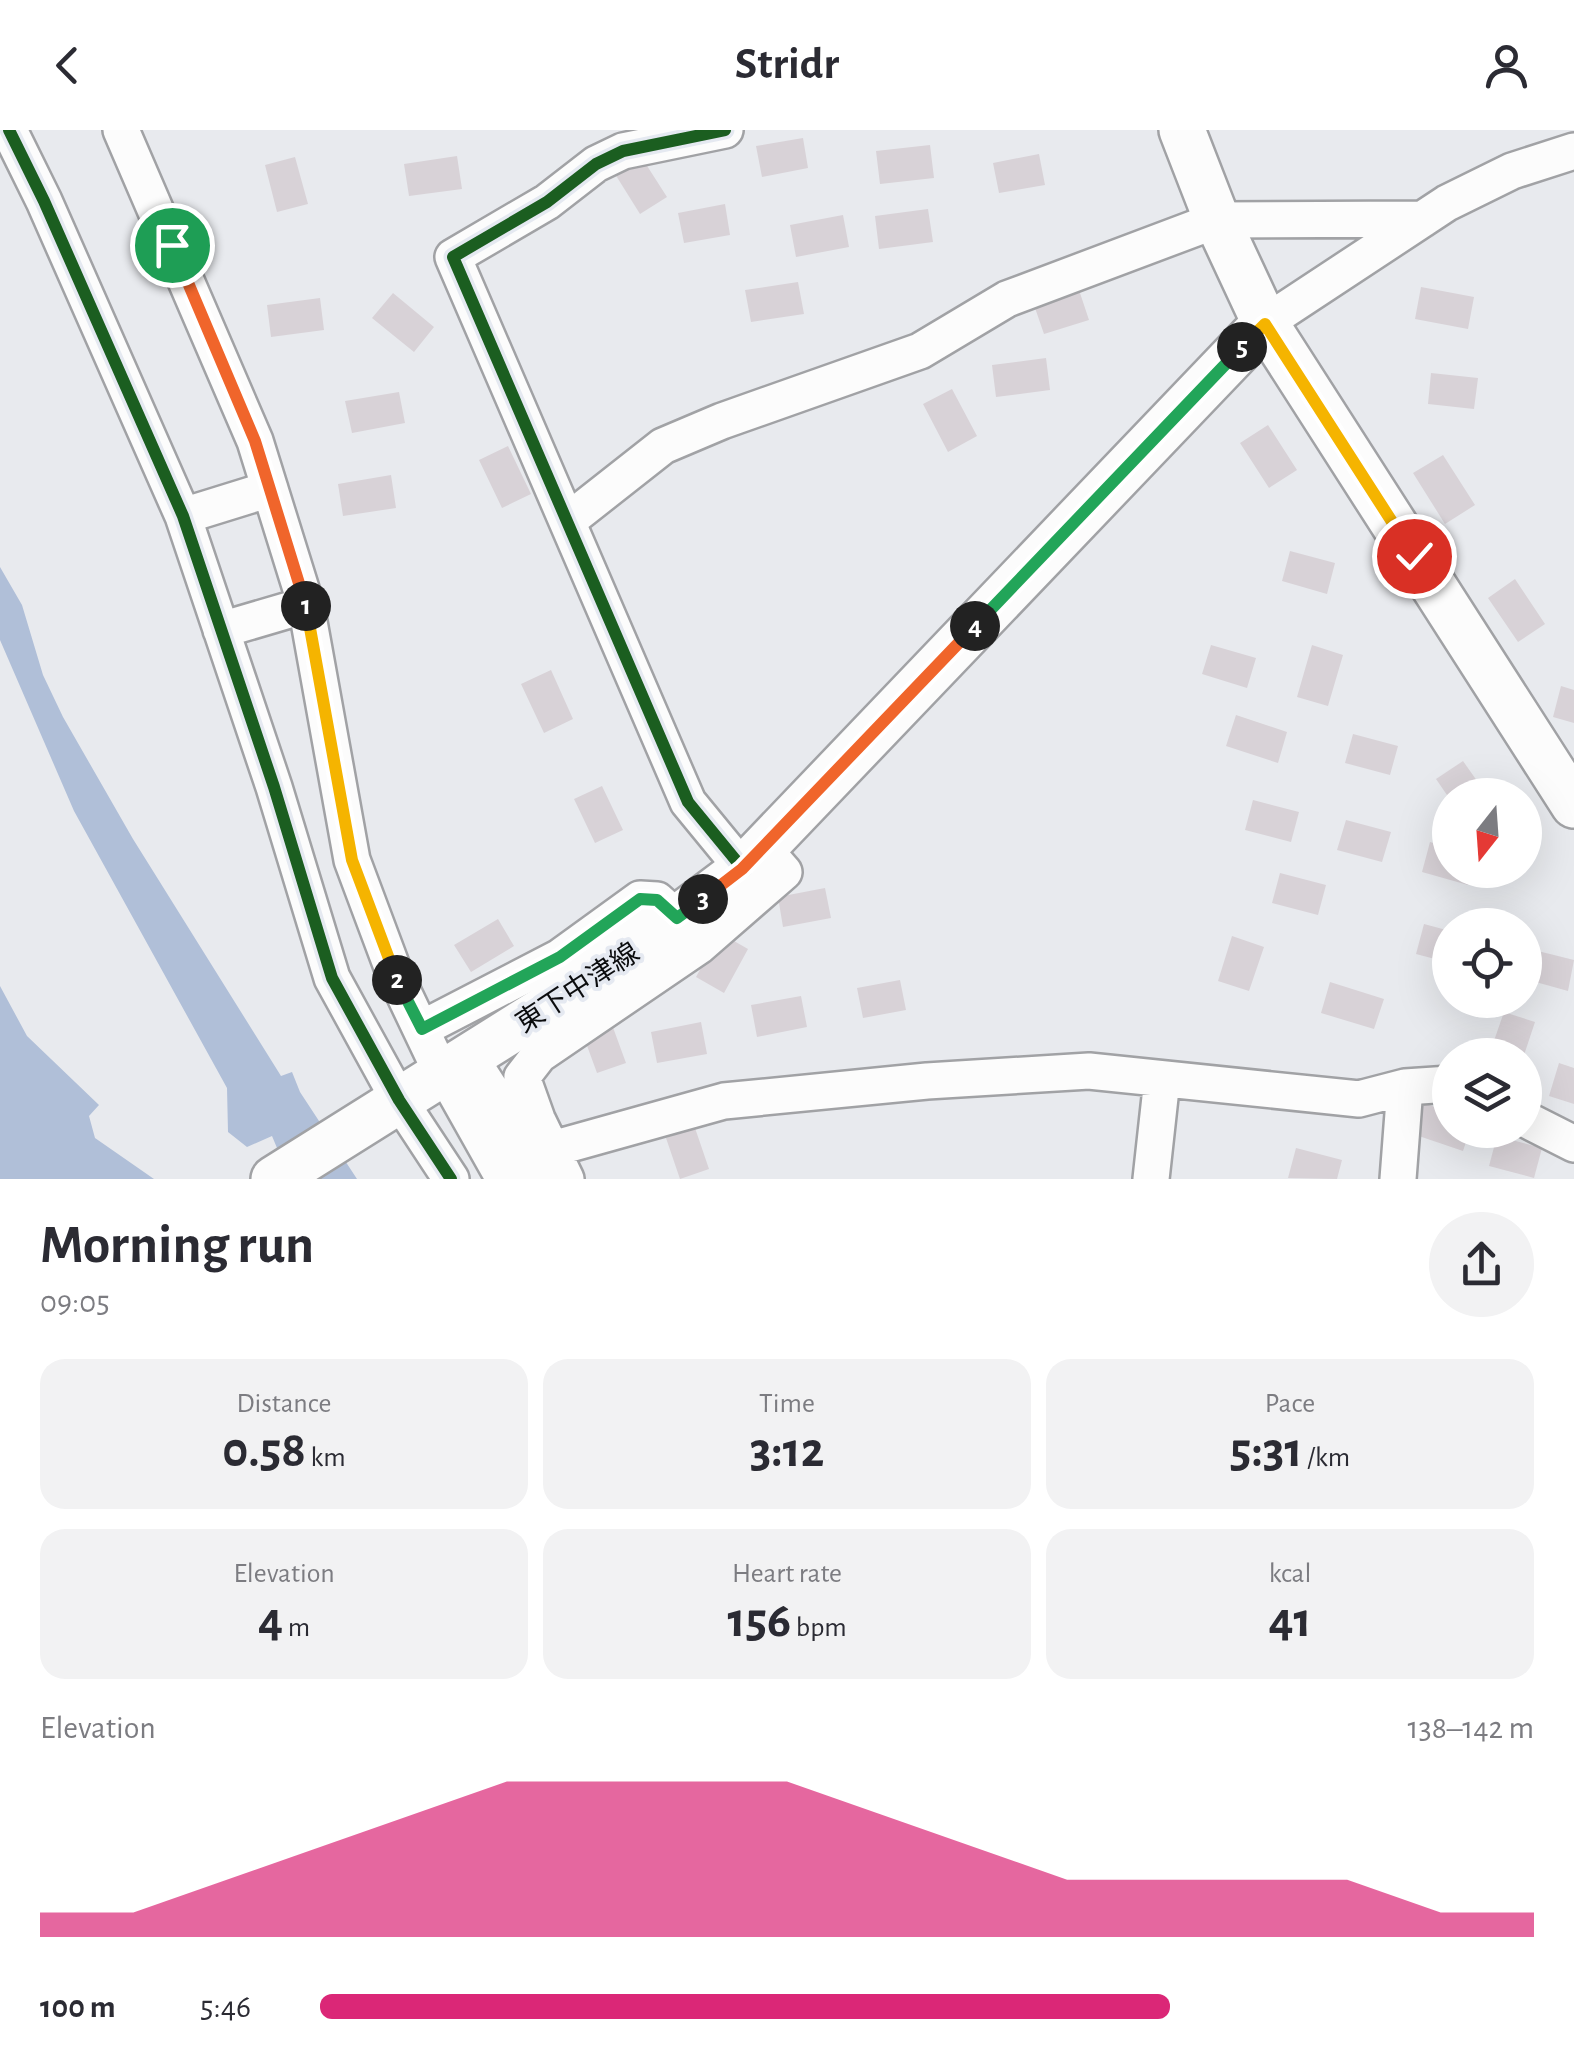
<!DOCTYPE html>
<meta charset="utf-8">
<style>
:root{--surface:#fff;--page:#f2f2f3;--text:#2b2b33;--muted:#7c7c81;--accent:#db2777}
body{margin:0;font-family:"Alegreya Sans","Noto Sans JP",sans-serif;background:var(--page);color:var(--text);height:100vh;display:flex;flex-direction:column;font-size:38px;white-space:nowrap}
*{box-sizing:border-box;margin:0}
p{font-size:32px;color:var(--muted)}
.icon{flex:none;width:55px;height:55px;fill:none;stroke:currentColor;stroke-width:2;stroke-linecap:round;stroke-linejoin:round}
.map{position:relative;height:1049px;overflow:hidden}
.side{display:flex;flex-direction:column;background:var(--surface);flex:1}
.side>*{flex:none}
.needle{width:65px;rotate:197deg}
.buttons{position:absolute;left:1432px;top:648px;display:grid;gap:20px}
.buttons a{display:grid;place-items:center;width:110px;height:110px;border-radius:50%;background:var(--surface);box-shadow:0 10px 40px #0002;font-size:50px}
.pin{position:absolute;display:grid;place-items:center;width:85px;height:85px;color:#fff;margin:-42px;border:5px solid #fff;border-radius:50%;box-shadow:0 2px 10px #0007}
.km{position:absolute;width:50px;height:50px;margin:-25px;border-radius:50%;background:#222;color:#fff;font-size:28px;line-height:50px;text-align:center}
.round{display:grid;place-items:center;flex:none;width:105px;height:105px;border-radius:52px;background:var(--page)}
.summary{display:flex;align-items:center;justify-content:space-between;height:170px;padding:0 40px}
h1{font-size:55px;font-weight:700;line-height:75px}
.metrics{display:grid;grid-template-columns:repeat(3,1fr);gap:15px;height:170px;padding:10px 40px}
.metrics div{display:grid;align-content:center;border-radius:25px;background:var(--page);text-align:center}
.metrics b{font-size:50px;font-weight:700}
.metrics small{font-size:28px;font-weight:400}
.metrics p{font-size:28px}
.chart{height:280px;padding:20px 40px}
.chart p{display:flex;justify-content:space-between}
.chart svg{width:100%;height:180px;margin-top:10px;fill:var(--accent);opacity:.7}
ul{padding:0 40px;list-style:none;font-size:32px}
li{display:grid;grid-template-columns:160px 120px 1fr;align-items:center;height:75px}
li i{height:25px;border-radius:12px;background:var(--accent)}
header{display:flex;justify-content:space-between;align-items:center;height:130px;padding:0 40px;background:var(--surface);font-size:45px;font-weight:700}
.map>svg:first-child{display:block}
</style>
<header><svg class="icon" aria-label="back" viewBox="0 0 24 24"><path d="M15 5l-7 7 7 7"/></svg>Stridr<svg class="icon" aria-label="person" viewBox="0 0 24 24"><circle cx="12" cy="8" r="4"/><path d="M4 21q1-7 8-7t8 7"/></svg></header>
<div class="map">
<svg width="1574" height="1049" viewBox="0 0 1574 1049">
<rect width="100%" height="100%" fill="#e8eaee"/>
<path fill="#b0bfd8" d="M 0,437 L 22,475 L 43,545 L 63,587 L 133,709 L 281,946 L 292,942 L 300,962 L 357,1049 L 290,1049 L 272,1006 L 247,1017 L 228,1002 L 227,958 L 74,681 L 0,510 Z
M 0,856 L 27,906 L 99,975 L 89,986 L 95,1008 L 154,1049 L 0,1049 Z"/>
<path fill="#d8d2d7" d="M 803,8 L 808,38 L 762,47 L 756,16 Z
M 930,15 L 934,48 L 880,54 L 876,21 Z
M 1039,24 L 1045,55 L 999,63 L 993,33 Z
M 457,26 L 462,59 L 409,66 L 404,34 Z
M 295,27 L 308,74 L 277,82 L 265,35 Z
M 642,28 L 667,67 L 640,84 L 615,44 Z
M 725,74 L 730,105 L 684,113 L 678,83 Z
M 928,79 L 933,112 L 879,119 L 875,86 Z
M 843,85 L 849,117 L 796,127 L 790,95 Z
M 798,152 L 804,184 L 751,192 L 745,160 Z
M 1421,157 L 1474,167 L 1468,199 L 1415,189 Z
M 1079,160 L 1089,190 L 1044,204 L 1034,175 Z
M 393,163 L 434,197 L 414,222 L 372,188 Z
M 320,168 L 324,200 L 271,207 L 267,175 Z
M 1046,228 L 1050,260 L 996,267 L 992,235 Z
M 1431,243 L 1478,248 L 1474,279 L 1428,274 Z
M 952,259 L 977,306 L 948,322 L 923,274 Z
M 399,262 L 405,293 L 352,303 L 345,271 Z
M 1268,295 L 1297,340 L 1269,358 L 1240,313 Z
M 508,316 L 531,364 L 502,378 L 479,330 Z
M 1443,325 L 1475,375 L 1445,394 L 1413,343 Z
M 391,345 L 396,378 L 343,386 L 338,354 Z
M 1290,421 L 1335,433 L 1327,464 L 1282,451 Z
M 1515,449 L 1545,494 L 1518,512 L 1488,468 Z
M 1211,515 L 1256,528 L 1247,558 L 1202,544 Z
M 1312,515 L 1343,525 L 1328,576 L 1297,567 Z
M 551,540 L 573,589 L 544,603 L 521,554 Z
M 1561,556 L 1574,560 L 1574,593 L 1553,587 Z
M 1236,585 L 1287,602 L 1278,633 L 1226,616 Z
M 1353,604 L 1398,616 L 1390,645 L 1345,633 Z
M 1463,631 L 1487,665 L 1447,665 L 1436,649 Z
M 602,656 L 623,700 L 595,713 L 574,669 Z
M 1253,670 L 1299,682 L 1291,712 L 1245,700 Z
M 1346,690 L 1391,702 L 1382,732 L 1337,720 Z
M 1430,712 L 1450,718 L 1450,740 L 1472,740 L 1468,755 L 1422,742 Z
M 1280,743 L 1326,755 L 1318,785 L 1272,773 Z
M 825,758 L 831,788 L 783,797 L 778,767 Z
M 498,789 L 514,816 L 471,842 L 454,815 Z
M 1424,794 L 1450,801 L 1450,833 L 1416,824 Z
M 720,803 L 748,819 L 724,863 L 696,847 Z
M 1232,806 L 1264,817 L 1249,861 L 1218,851 Z
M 1530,819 L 1574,830 L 1568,861 L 1525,849 Z
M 900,850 L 906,880 L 863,888 L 857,858 Z
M 1330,852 L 1384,869 L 1374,899 L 1321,883 Z
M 801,866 L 807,897 L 757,907 L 751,875 Z
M 1504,882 L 1535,892 L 1524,925 L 1489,925 Z
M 611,892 L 626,933 L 597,943 L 582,902 Z
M 701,892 L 707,924 L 657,933 L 651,902 Z
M 1559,933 L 1574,938 L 1574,974 L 1549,966 Z
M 1417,971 L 1450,982 L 1450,1000 L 1470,1000 L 1463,1021 L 1407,1002 Z
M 695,998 L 709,1039 L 680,1049 L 666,1008 Z
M 1497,1006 L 1542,1018 L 1534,1048 L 1489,1036 Z
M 1296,1018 L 1342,1030 L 1337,1049 L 1288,1048 Z"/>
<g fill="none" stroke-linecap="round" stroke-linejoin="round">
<g stroke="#a1a2a5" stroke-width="40">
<path id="minor" d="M 9,0 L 44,71 L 183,386 L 274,657 L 332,848 L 399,970 L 451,1049
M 121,0 L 255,311 L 306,475 L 352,730 L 395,845 L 433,925
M 725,0 L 623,21 L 596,34 L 547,72 L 453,127 L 688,672 L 743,739
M 1265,193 L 1447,73 L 1512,41 L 1574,21
M 183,386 L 270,359
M 569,390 L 663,316 L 722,291 L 920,221 L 1007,169 L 1217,90 L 1423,89
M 221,500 L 306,475
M 421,899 L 560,827 L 640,769 L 657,770 L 677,788
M 469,926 L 507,985 L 534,1049
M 455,962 L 504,1049
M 1525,989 L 1574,1014
M 552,1019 L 724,971 L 927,951 L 1089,941 L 1359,969 L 1405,957 L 1450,954
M 566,1049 L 537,989 L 522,947 L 539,925 L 699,816 L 784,742 L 763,718
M 1151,1049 L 1162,949
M 1398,1049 L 1405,957"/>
</g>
<g stroke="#a1a2a5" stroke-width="50">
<path id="major" d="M 1182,0 L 1217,90 L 1265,193 L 1574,675
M 274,1049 L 615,835 L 743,739 L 1265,193"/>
</g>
<use href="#minor" stroke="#fcfcfc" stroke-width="35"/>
<use href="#major" stroke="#fcfcfc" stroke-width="45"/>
<g stroke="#e5e9f1" stroke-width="19">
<path id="cycleway" d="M 9,0 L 44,71 L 183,386 L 274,657 L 332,848 L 399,970 L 451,1049
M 725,0 L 623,21 L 596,34 L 547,72 L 453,127 L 688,672 L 743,739"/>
</g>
<use href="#cycleway" stroke="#1b5e20" stroke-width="12"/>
</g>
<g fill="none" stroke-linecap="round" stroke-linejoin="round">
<g stroke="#fff" stroke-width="20">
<path id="split-1" d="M 172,115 L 255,311 L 306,476"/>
</g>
<g stroke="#fff" stroke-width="20">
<path id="split-2" d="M 306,476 L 352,730 L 397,850"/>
</g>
<g stroke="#fff" stroke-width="20">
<path id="split-3" d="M 397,850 L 422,899 L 560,827 L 640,769 L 657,770 L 677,788 L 703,769"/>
</g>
<g stroke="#fff" stroke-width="20">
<path id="split-4" d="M 703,769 L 742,739 L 975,496"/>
</g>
<g stroke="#fff" stroke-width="20">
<path id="split-5" d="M 975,496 L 1242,217"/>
</g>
<g stroke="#fff" stroke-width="20">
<path id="split-6" d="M 1242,217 L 1265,194 L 1414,426"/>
</g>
<use href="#split-1" stroke="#f0652b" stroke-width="12"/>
<use href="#split-2" stroke="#f5b400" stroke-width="12"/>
<use href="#split-3" stroke="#22a559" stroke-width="12"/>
<use href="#split-4" stroke="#f0652b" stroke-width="12"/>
<use href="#split-5" stroke="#22a559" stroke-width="12"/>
<use href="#split-6" stroke="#f5b400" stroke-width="12"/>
</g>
<g text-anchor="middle" stroke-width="8" stroke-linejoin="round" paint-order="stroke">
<g font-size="28" fill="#0b0c0e" stroke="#e5e9f1">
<text transform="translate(577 857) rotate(-33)" y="10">東下中津線</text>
</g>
</g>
</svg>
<div class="buttons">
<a><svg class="needle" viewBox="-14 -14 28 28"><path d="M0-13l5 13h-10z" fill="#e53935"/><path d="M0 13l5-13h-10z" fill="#7c7c81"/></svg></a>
<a><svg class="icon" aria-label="locate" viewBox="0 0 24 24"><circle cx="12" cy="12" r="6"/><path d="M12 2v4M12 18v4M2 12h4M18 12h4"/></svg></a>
<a><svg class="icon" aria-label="layers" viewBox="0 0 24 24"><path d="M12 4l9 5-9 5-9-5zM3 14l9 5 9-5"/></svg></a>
</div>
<div class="pin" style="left:172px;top:115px;background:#1e9e55"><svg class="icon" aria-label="arrive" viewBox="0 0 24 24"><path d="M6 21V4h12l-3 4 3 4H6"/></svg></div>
<div class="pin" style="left:1414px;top:426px;background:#d93025"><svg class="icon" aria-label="check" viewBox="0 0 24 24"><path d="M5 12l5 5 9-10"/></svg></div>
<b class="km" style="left:306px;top:476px">1</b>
<b class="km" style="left:397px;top:850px">2</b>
<b class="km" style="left:703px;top:769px">3</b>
<b class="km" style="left:975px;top:496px">4</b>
<b class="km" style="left:1242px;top:217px">5</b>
</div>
<section class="side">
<div class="summary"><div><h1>Morning run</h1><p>09:05</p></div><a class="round"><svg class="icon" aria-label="share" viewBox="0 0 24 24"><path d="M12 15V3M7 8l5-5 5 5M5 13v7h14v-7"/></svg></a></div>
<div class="metrics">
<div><p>Distance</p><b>0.58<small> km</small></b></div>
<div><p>Time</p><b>3:12</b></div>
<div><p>Pace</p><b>5:31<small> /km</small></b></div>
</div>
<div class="metrics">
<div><p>Elevation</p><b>4<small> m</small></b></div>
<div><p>Heart rate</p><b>156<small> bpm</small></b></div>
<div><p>kcal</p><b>41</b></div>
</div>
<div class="chart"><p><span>Elevation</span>138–142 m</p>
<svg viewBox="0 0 160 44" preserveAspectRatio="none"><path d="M0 44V38L10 38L20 30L30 22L40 14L50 6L60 6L70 6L80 6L90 14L100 22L110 30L120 30L130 30L140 30L150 38L160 38V44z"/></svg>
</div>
<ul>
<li><b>100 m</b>5:46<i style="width:70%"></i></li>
</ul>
</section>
